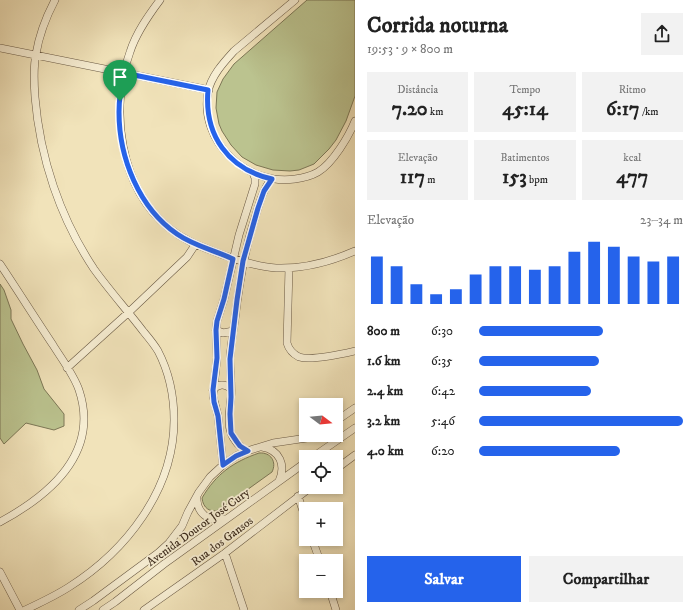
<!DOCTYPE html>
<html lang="pt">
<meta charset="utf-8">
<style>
:root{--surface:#fff;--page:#f2f2f2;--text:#222;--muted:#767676;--accent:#2563eb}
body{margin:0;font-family:"IM FELL DW Pica",serif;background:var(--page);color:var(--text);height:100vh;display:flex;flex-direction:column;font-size:15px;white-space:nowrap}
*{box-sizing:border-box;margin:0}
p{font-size:13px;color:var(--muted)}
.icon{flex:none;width:22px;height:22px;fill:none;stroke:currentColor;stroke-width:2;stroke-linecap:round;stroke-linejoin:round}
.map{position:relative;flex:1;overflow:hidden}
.panel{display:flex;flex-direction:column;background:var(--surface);width:340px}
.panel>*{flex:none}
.needle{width:26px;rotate:106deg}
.buttons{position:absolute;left:299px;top:398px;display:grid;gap:8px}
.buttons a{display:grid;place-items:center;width:44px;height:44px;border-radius:0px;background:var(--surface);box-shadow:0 2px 6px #0003;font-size:20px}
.pin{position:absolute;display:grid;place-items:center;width:34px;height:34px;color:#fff;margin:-41px -17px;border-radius:50% 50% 50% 0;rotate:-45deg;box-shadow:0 0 4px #0007}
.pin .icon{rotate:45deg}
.round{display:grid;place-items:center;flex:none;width:42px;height:42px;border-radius:0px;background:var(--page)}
.summary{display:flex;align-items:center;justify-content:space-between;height:68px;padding:0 12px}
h1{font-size:22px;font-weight:800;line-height:30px}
.stats{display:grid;grid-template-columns:repeat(3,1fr);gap:6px;height:68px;padding:4px 12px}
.stats div{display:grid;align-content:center;border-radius:0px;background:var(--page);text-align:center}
.stats b{font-size:20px;font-weight:800}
.stats small{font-size:11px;font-weight:400}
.stats p{font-size:11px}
.chart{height:112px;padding:8px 12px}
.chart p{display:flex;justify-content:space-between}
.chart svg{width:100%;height:72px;margin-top:4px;stroke:var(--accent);stroke-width:6}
.primary-button{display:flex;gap:8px;margin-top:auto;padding:8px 12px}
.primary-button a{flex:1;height:46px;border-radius:0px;background:var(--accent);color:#fff;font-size:16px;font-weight:800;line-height:46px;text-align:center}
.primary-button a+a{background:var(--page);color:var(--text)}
ul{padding:0 12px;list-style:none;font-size:13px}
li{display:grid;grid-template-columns:64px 48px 1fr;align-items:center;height:30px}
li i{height:10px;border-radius:5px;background:var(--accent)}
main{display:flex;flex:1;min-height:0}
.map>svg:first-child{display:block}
</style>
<main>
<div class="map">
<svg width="355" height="610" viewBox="0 0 355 610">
<rect width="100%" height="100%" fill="#f1e3ba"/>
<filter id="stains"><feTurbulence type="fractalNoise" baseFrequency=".005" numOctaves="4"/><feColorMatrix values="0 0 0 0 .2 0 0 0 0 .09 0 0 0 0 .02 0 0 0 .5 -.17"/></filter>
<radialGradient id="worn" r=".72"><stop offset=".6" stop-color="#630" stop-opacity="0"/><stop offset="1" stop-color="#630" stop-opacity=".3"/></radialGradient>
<path fill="#bbc38f" stroke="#7c7756" d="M 307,0 L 355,0 L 355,96 L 346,121 L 336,140 L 329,149 L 314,164 L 299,170 L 290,171 L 273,170 L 256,165 L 242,157 L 231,145 L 222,131 L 219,124 L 216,108 L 217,92 L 223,79 L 234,64 Z
M 0,284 L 4,290 L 11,310 L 11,319 L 23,344 L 37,370 L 44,389 L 64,414 L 64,426 L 54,430 L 26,423 L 4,444 L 0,438 Z
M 259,453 C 271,452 277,462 272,472 L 219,510 C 210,513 203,508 202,498 C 216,474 233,462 259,453 Z"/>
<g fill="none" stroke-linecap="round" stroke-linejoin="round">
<g stroke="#695944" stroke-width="8">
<path id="minor" d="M 160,0 C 148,16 136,33 130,52 C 109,110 120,188 169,228 C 186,242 203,247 223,255 C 240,261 258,267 276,268 C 303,269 330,262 355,251
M 295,0 L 234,51 C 224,62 211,76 208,92 C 199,141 246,186 295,179 C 303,178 311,176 318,172 C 333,163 349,136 355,121
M 0,48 L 209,90
M 0,264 C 18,291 35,318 53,345 C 61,358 74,375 79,390 C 100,453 50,495 0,522
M 289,268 L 287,343 C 289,350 293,354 299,357 C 312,361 342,354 355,351
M 216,330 L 223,333 L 233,331
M 67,368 L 129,312 L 187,257 L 195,245
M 213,390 C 218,384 225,383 231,389
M 336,421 L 355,408
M 262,447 C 280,450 286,465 279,481
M 247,451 C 240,447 234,441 231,433 C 227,422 230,409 231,397 C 232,384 230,371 230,358 C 231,345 233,332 235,319 C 239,284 244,251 255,218 C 259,204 263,190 271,179
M 313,457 L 355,428
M 223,465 L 218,416 L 213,396 L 217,358 L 216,330 L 217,321 L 224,299 L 239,235 L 255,184 L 255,178 L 253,173
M 336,469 L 355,455
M 197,496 C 196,513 209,523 225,519
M 298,496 L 306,520
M 312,539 L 320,561
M 225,553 L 244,610
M 0,572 L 20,610
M 330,591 L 336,610
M 25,610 C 40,603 55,596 69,587 C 126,551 174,490 174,420 C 174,397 169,372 158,351 C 154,344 148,337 143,331 C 127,310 109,290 94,269 C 60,218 40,158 35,97 C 34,83 33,68 36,54 C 39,36 46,17 55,0
M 79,610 L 93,601 L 158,553 L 169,543 L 182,526 L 188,512 L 199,492 L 210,477 L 223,465 L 236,456 L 247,451 L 273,443 L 307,438 L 314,435
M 103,610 L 115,602 L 164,564 L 306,462
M 144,610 L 225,553 L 311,487"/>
</g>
<use href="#minor" stroke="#f6edd2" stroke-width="7"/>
</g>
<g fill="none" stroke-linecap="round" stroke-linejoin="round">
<g stroke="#fff" stroke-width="8">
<path id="route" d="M 124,73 L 208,90 C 204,135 228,169 272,179 L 264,191 L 258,208 L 243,261 L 237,300 L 230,359 L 231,397 L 230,414 L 231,433 L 237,442 L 240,446 L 248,451 L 236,456 L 223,465 L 218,416 L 214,402 L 213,390 L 217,358 L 216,330 L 217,321 L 224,299 L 233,259 C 214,250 194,246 177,234 C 139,208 119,158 119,112 C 119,99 121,86 124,73 Z"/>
</g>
<use href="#route" stroke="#2563eb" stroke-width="5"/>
</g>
<g text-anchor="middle" stroke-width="3.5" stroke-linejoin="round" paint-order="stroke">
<g font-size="12" fill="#3c2b1c" stroke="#f6edd2">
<text transform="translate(198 527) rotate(-36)" y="4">Avenida Doutor José Cury</text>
<text transform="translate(222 541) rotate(-37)" y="4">Rua dos Gansos</text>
</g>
</g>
<rect width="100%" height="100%" filter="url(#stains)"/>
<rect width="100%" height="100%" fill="url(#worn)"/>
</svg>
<div class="buttons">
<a><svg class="needle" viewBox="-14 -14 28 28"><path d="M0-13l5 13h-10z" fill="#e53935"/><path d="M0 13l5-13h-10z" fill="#767676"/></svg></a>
<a><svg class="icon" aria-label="locate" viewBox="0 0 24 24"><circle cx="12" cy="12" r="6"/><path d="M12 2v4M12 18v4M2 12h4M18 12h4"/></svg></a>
<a>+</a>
<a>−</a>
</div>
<div class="pin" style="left:120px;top:101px;background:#1e9e55"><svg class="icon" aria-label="arrive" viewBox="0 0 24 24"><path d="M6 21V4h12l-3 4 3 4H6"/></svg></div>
</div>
<section class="panel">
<div class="summary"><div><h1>Corrida noturna</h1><p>19:53 · 9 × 800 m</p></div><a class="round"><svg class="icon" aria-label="share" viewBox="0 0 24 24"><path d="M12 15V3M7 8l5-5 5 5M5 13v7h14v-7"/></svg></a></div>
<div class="stats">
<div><p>Distância</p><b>7.20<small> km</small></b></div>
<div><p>Tempo</p><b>45:14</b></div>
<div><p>Ritmo</p><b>6:17<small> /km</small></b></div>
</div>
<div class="stats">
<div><p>Elevação</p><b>117<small> m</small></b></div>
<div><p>Batimentos</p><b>153<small> bpm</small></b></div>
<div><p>kcal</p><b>477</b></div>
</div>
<div class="chart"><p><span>Elevação</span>23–34 m</p>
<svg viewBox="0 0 160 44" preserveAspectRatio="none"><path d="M5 44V15M15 44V21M25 44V32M35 44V38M45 44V35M55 44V26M65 44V21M75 44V21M85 44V23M95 44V21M105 44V12M115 44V6M125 44V9M135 44V15M145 44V18M155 44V15"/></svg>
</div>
<ul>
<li><b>800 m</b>6:30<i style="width:61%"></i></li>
<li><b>1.6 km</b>6:35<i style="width:59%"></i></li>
<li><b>2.4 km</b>6:42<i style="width:55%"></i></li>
<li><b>3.2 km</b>5:46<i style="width:100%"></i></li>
<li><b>4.0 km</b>6:20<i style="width:69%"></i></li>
</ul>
<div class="primary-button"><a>Salvar</a><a>Compartilhar</a></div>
</section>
</main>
